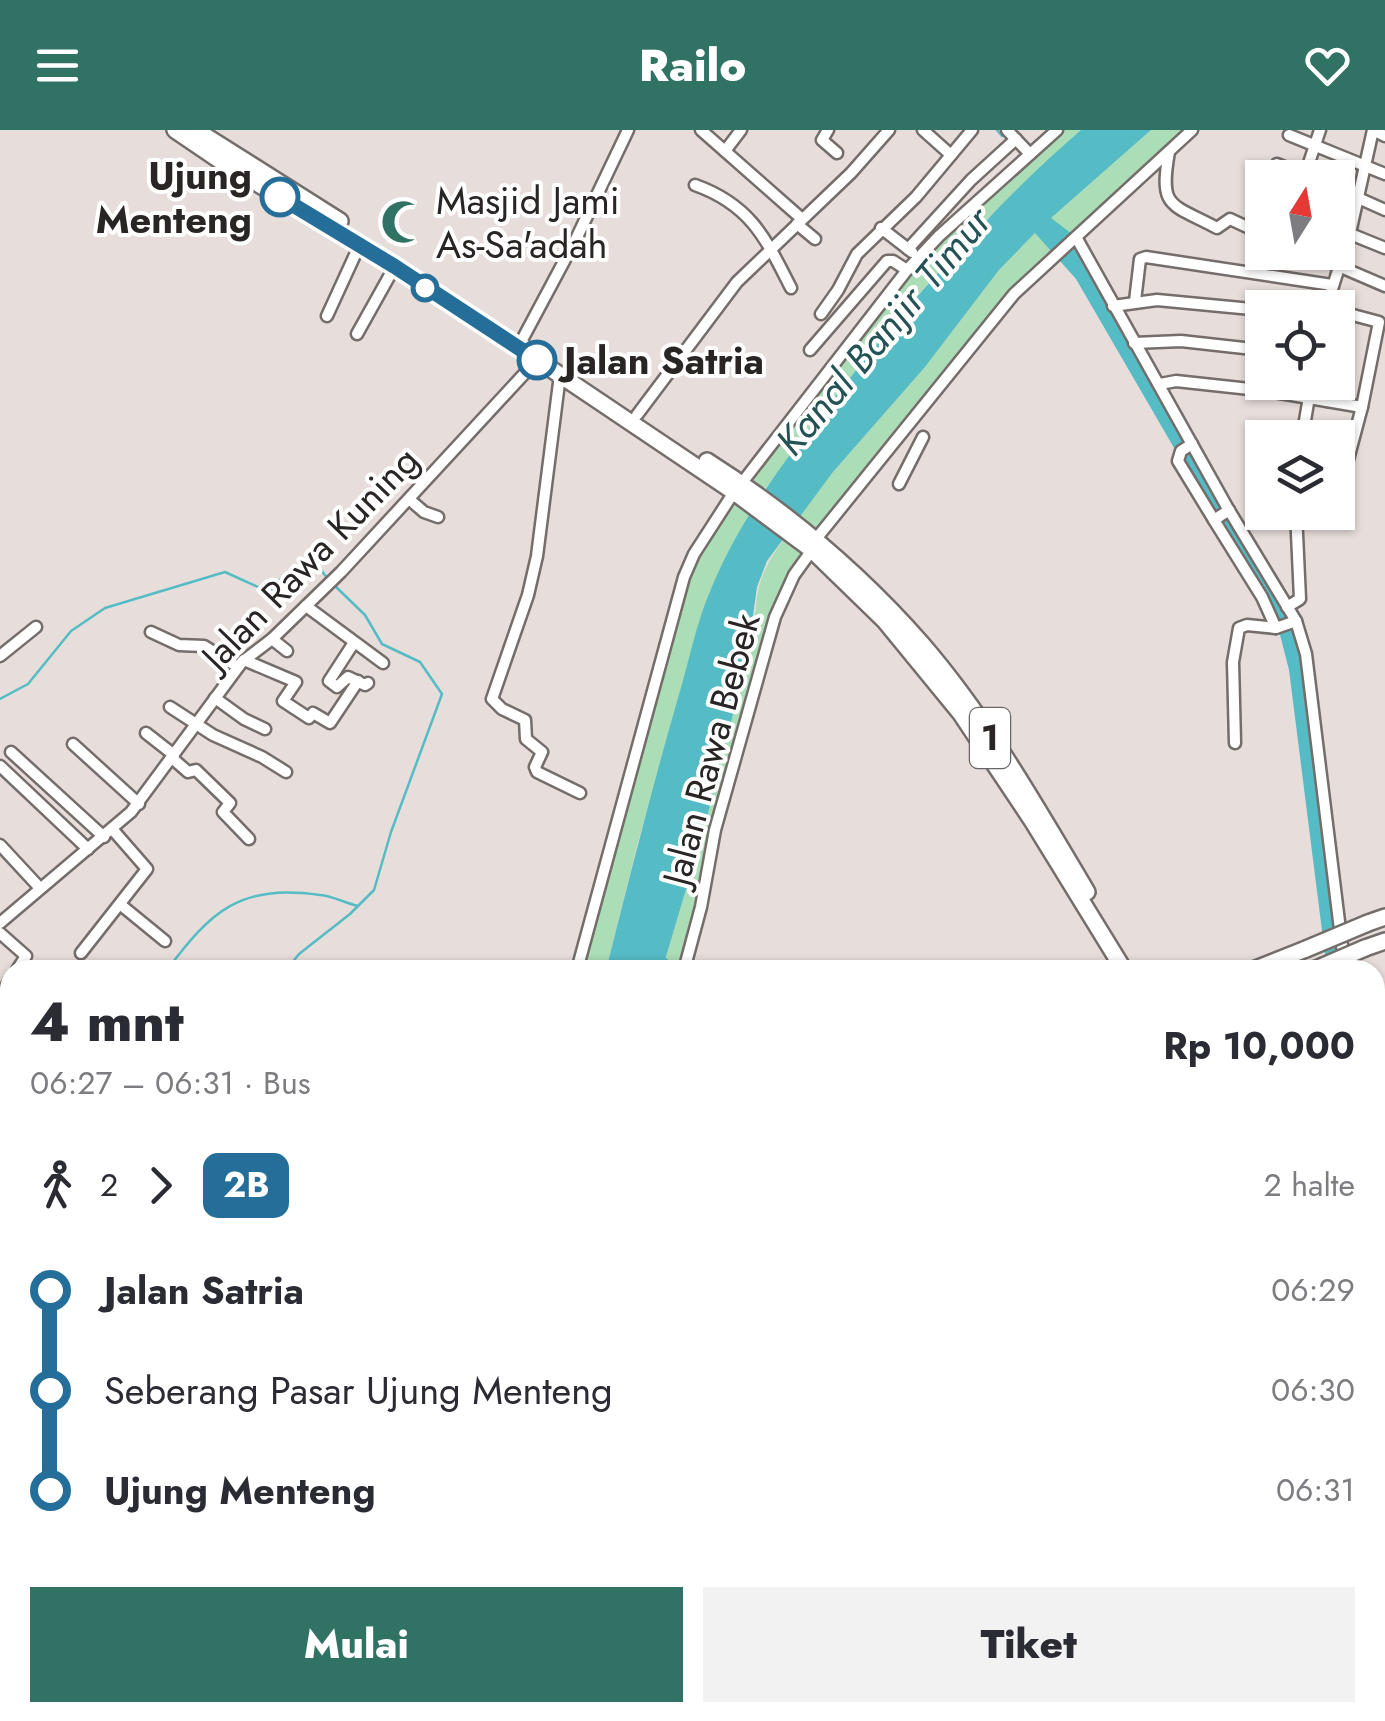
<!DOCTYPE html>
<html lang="id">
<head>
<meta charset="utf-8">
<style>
  :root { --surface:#fff; --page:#f2f2f3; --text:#2b2b33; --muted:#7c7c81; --accent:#307364 }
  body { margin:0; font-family:Jost,sans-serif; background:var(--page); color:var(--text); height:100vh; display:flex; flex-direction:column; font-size:38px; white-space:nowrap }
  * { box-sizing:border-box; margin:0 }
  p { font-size:32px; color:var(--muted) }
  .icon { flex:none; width:55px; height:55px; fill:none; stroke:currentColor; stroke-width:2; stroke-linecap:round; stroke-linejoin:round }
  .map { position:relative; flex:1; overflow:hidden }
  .side { position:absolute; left:0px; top:830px; width:1385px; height:762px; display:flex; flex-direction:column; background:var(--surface); border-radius:30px 30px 0 0; box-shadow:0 2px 8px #0004 }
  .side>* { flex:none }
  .badge { padding:0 20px; border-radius:15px; font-size:35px; line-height:65px }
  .needle { width:65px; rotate:11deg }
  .controls { position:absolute; left:1245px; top:30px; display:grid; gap:20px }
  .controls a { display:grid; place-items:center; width:110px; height:110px; border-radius:0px; background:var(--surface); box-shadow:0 2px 8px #0004; font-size:50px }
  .map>.badge { position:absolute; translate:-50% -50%; box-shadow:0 0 0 5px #fff }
  .legs { display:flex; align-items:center; gap:15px; height:110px; padding:0 30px; font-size:32px }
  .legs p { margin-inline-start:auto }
  .summary { display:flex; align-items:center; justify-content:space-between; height:170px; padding:0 30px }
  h1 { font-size:55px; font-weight:800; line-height:75px }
  .action { display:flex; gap:20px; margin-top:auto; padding:20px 30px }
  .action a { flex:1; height:115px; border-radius:0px; background:var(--accent); color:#fff; font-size:40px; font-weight:800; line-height:115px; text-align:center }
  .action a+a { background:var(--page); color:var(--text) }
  ul { padding:0 30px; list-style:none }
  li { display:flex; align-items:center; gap:35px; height:100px; font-size:38px }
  li i { display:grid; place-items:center; width:15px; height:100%; margin:0 12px; background:currentColor }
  li i::after { content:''; width:25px; height:25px; margin:-12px; border:8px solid; border-radius:50%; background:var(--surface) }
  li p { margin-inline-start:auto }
  li:first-child i { background:linear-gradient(#0000 50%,currentColor 0) }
  li:last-child i { background:linear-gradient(currentColor 50%,#0000 0) }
  header { display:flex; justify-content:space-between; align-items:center; height:130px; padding:0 30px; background:var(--accent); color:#fff; font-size:45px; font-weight:800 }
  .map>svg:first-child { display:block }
  .green { fill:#abddb6 }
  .water { fill:#55bcc5 }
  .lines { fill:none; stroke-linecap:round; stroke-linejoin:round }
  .stream { stroke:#55bcc5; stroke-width:2.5 }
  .canal { stroke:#55bcc5; stroke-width:9 }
  .minor-casing { stroke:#746d6a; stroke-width:15 }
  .major-casing { stroke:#746d6a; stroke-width:18 }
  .highway-casing { stroke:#746d6a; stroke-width:20 }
  .minor { stroke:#fff; stroke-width:10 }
  .major { stroke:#fff; stroke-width:12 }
  .highway { stroke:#fff; stroke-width:15 }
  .highway-bridge-casing { stroke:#746d6a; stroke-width:20; stroke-linecap:butt }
  .highway-bridge { stroke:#fff; stroke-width:15 }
  .line-1-casing { stroke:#fff; stroke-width:22 }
  .line-1 { stroke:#256e99; stroke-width:15 }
  .stop-1-dot { fill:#fff; stroke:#256e99; stroke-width:5 }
  .labels { text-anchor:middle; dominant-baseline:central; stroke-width:8; stroke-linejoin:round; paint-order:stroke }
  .shield { fill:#fff; stroke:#686666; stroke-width:2.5 }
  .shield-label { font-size:35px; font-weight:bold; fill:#282524 }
  .stop-label { font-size:38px; font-weight:bold; fill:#282524; stroke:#fff; text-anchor:end }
  .poi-label { font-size:38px; fill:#282524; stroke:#fff; text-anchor:start }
  .street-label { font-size:38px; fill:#282524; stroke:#fff }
  .water-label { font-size:40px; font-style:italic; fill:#245255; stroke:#fff }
</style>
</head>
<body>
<header><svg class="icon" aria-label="menu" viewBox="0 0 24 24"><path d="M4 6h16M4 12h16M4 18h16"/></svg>Railo<svg class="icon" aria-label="heart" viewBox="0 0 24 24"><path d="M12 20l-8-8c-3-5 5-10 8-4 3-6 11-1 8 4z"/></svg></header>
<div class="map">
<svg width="1385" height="1591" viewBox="0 0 1385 1591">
  <rect width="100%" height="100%" fill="#e7dedb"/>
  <!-- green -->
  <g class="green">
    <polygon points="1057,0 1081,0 974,101 910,174 766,358 748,354 755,337 918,127"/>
    <polygon points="1151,0 1192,0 1013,164 816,409 794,394 833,342 925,237 999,140 1043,95"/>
    <polygon points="734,362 754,377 710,461 638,712 606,840 577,840 684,447"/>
    <path d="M789 402 812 420 782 466 715 700 684 840H662L704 699 756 479C757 447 770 428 789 402Z"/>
  </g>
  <!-- water -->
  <g class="water">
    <path d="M1081 0H1151L1051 88 1076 107 1296 491 1306 524 1345 840H1327L1289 540 1278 497 1076 149 1035 103 999 140 925 237 833 342 767 431 757 457 747 529 704 699 662 840H606C629 749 652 658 678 568 689 532 696 493 711 459 741 386 790 323 839 262 913 168 991 78 1081 0Z"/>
    <polygon points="1375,1108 1385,1195 1385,1364 1375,1298"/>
  </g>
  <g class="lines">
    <!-- stream -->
    <g class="stream">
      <polyline points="997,0 1002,6"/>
      <polyline points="0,569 28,554 71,501 105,478 225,442 269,462 284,445 311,426 327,448"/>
      <path d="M167 840C212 780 240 754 320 765 333 766 345 773 358 776"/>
      <polyline points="286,840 299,824 350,784 374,760 391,702 442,564 420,532 382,514 365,485 333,454"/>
      <polyline points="0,1062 10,1056"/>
    </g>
    <!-- canal -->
    <g class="canal">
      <polyline points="664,832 670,840"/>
      <polyline points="682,1591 684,1582"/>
    </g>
    <!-- minor casing -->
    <g class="minor-casing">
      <g id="minor">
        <polyline points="701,0 802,89"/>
        <polyline points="828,0 822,10 837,23"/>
        <polyline points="923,0 951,25"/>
        <polyline points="1007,0 1030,24"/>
        <polyline points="1289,5 1385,44"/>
        <polyline points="725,21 741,0"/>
        <path d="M1169 22C1159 79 1170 73 1217 98L1230 89 1262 104"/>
        <polyline points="1277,34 1308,47"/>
        <polyline points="1304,48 1320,0"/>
        <path d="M695 55C751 75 766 109 791 158"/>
        <polyline points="1338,59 1385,80"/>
        <polyline points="1257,64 1262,66"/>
        <polyline points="797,94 815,109"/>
        <polyline points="881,98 912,122"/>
        <polyline points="1338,99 1385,118"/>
        <polyline points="1076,107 1227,377 1296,491 1306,524 1345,840"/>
        <polyline points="908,119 971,50 1016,9"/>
        <polyline points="1306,122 1385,156"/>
        <polyline points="1135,171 1140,129 1146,127 1332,155"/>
        <polyline points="1113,176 1157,170 1262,180"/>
        <polyline points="1326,178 1350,103 1373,0 1385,6"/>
        <polyline points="1338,181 1379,192 1362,277 1338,367"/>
        <polyline points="821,184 838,160 857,124 916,67 972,0"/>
        <polyline points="327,186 360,114"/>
        <polyline points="357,204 395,136"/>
        <polyline points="522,210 577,107 628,0"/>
        <polyline points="1134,213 1181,211 1262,220"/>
        <polyline points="810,220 887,131 893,131 907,140"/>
        <polyline points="1338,222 1346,182"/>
        <polyline points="560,245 537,426 528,465 492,569 502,579 525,590 526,609 542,622 535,637 537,642 580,663"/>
        <polyline points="1160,254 1176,251 1268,261 1362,277"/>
        <polyline points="1327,271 1331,252"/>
        <polyline points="637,285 737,152 851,43 889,0"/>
        <polyline points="1302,308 1309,267"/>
        <polyline points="1192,314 1181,321 1178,331 1214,390"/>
        <polyline points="741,354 907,140 939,106 1057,0"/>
        <polyline points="899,354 923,307"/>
        <polyline points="410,370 424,382 438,387"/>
        <polyline points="1229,380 1214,390 1262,467 1276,498"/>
        <polyline points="1334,384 1334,382"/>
        <polyline points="816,409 1014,164 1192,0"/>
        <polyline points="306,476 383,533"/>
        <polyline points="1287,477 1300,469 1296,382"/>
        <polyline points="151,502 179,515 204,516 238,537"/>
        <polyline points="272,509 287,521"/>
        <polyline points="353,514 329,551 337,557 348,547 365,555 368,553"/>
        <polyline points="0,526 36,497"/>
        <polyline points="244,530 296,552 283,571 309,588 313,583 330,593 358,551"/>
        <polyline points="215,568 244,589 265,599"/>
        <polyline points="170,577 213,605 262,627 286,642"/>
        <polyline points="146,603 174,625"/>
        <polyline points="1235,613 1233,532 1239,498 1247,495 1276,498 1296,491"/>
        <polyline points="73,614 139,674"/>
        <polyline points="11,622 104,707"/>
        <polyline points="172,628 188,642 196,640 230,673 223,682 249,709"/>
        <polyline points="0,636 88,719"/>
        <polyline points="0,715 39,757"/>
        <polyline points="121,775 165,811"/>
        <polyline points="0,793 131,682 242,532 272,509 341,442 537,230"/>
        <polyline points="0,803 26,826 17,840"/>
        <polyline points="81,823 147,739 113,700"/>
        <polyline points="577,840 684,447 694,424 734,362"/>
        <polyline points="684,840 701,777 715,700 775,487 794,445 812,420"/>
        <polyline points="3,862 10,850"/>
        <polyline points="0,886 10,892"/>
        <polyline points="1375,1108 1385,1195"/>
        <polyline points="0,1512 10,1503"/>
        <polyline points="0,1540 10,1529"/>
        <polyline points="0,1564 10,1553"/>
        <polyline points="719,1582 741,1591"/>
        <polyline points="114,1591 124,1582"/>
        <polyline points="1100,1591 1102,1582"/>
        <polyline points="1191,1591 1193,1582"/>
      </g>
    </g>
    <!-- major casing -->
    <g class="major-casing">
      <polyline id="major" points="1375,1165 1385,1169"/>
    </g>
    <!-- highway casing -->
    <g class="highway-casing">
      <g id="highway">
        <polyline points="175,0 225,34 395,136 560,245 734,362 812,420 884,490 961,584 1033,692 1124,840"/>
        <polyline points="196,0 340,91"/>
        <path d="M707 331C787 382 859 442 922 514 986 588 1037 678 1087 762"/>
        <polyline points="1368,793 1385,787"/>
        <polyline points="1365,818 1385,811"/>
        <polyline points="1253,840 1306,819"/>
        <polyline points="1338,1582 1340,1591"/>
      </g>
    </g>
    <!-- minor -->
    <use href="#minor" class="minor"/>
    <!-- major -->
    <use href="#major" class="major"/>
    <!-- highway -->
    <use href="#highway" class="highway"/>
    <!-- highway-bridge casing -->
    <g class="highway-bridge-casing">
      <g id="highway-bridge">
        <polyline points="1306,819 1368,793"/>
        <polyline points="1314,840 1365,818"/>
      </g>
    </g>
    <!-- highway-bridge -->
    <use href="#highway-bridge" class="highway-bridge"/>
  </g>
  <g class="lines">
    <!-- line-1 casing -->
    <g class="line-1-casing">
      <polyline id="line-1" points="280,67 394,136 537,230"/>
    </g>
    <!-- line-1 -->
    <use href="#line-1" class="line-1"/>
  </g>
  <!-- icons -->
  <defs>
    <g id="mosque-bare" transform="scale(3.45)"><path d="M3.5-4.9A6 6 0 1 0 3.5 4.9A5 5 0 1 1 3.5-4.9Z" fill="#307364" stroke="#fff" stroke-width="2.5" paint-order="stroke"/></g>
  </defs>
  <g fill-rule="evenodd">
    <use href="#mosque-bare" x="403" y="92"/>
  </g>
  <!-- markers -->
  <g class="stop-1-dot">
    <circle cx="280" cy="67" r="18"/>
    <circle cx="425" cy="158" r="12"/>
    <circle cx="537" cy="230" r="18"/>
  </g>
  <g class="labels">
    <!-- shield labels -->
    <rect class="shield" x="970" y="578" width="40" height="60" rx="8"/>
    <g class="shield-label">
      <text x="990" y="608">1</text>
    </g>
    <!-- stop labels -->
    <g class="stop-label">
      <text x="252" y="45">Ujung<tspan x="252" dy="44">Menteng</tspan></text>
      <text x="564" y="230" text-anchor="start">Jalan Satria</text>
    </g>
    <!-- poi labels -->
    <g class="poi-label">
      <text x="436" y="70">Masjid Jami<tspan x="436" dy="44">As-Sa'adah</tspan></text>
    </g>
    <!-- street labels -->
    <g class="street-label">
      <text transform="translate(310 428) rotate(-46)">Jalan Rawa Kuning</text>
      <text transform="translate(711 619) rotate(-75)">Jalan Rawa Bebek</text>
    </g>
    <!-- water labels -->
    <g class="water-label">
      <text transform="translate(883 201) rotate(-50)">Kanal Banjir Timur</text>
    </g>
  </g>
</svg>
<div class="controls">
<a><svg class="needle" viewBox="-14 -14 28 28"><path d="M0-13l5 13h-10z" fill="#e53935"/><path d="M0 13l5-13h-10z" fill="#7c7c81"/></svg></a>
<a><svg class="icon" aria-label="locate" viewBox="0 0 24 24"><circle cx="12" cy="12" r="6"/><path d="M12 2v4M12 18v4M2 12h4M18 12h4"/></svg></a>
<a><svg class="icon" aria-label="layers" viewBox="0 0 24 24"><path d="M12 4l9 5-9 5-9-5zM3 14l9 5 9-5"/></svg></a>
</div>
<section class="side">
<div class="summary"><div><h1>4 mnt</h1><p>06:27 – 06:31 · Bus</p></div><b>Rp 10,000</b></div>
<div class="legs"><svg class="icon" aria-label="walk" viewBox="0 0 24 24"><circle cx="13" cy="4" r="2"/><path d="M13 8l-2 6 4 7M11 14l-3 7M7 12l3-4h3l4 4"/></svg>2<svg class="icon" aria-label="forward" viewBox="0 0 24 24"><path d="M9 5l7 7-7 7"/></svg><b class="badge" style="background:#256e99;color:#fff">2B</b><p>2 halte</p></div>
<ul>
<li><i style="color:#256e99"></i><b>Jalan Satria</b><p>06:29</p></li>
<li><i style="color:#256e99"></i><span>Seberang Pasar Ujung Menteng</span><p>06:30</p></li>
<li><i style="color:#256e99"></i><b>Ujung Menteng</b><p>06:31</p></li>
</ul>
<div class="action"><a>Mulai</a><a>Tiket</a></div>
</section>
</div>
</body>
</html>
